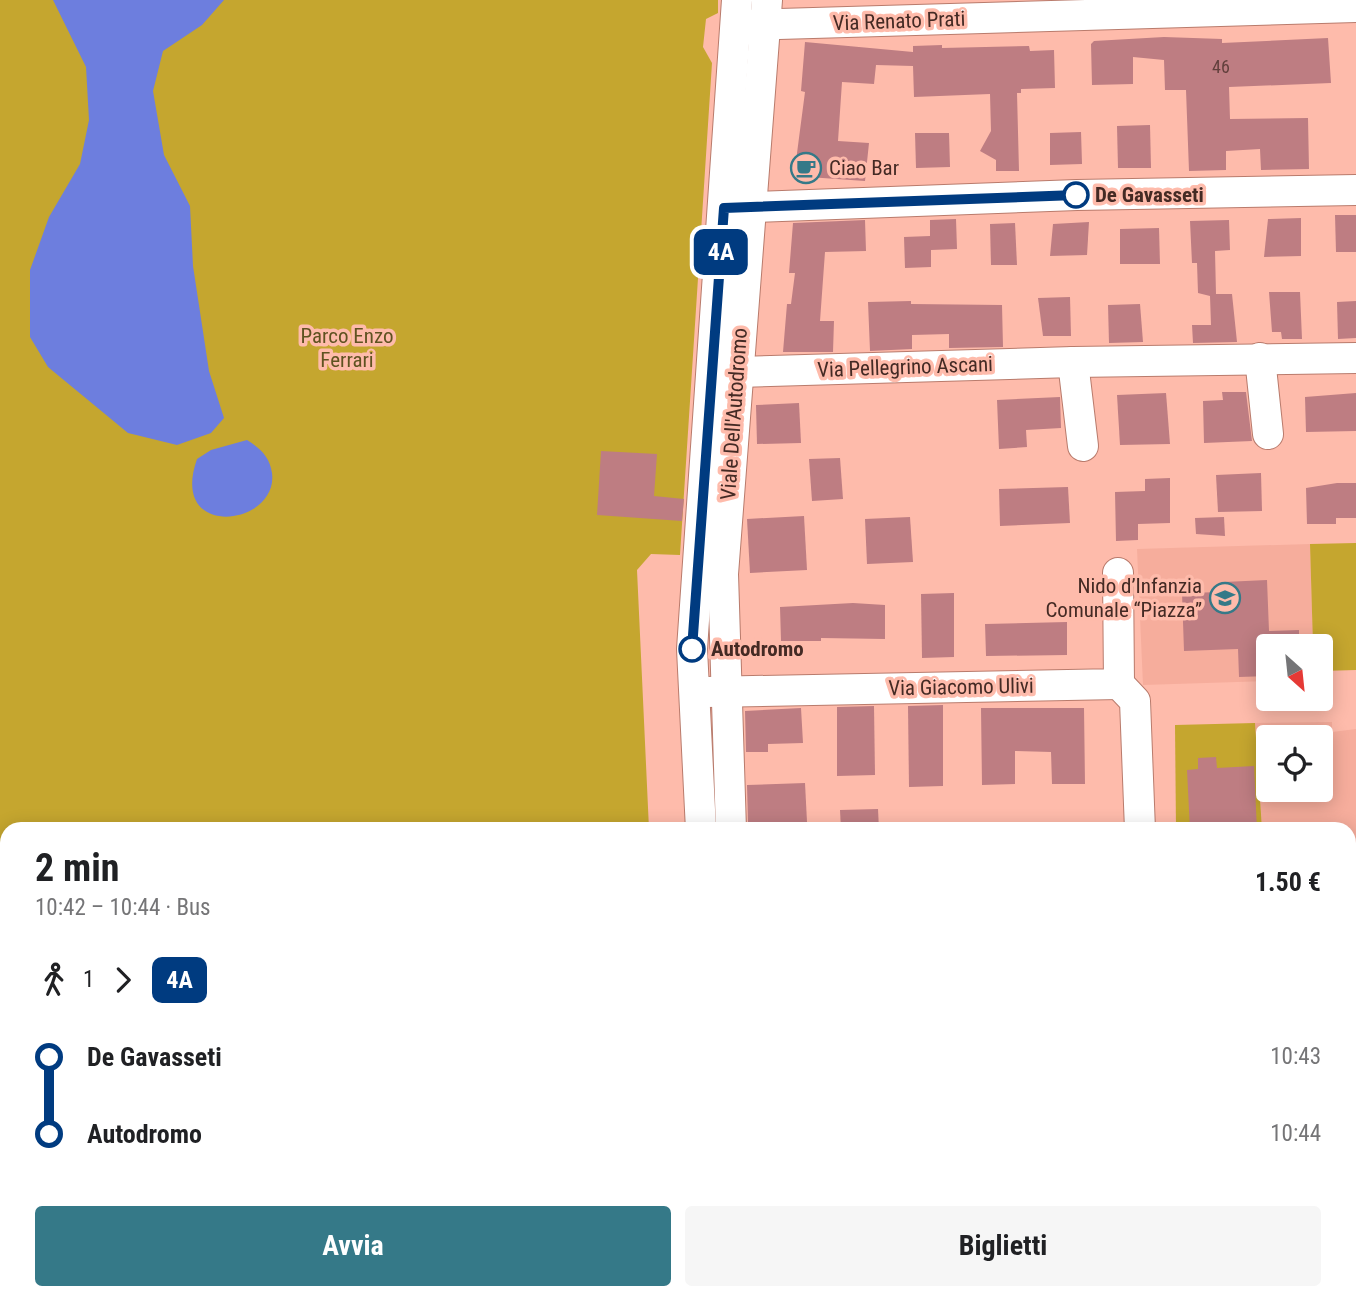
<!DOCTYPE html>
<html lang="it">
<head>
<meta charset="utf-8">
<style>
  :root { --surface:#fff; --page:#f6f6f6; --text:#202124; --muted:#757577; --accent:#357988 }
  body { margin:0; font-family:"Roboto Condensed",sans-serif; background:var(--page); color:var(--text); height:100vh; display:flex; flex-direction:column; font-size:26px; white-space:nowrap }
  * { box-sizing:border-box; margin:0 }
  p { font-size:23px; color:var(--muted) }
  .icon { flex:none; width:38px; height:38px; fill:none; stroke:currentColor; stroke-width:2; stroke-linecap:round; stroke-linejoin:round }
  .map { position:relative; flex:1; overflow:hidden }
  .panel { position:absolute; left:0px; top:822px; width:1356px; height:478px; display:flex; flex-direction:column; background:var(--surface); border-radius:21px 21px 0 0; box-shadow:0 4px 18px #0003 }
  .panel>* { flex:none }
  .badge { padding:0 14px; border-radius:10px; font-size:24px; line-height:46px }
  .needle { width:46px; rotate:153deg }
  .tools { position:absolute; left:1256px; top:634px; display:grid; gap:14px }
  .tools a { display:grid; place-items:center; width:77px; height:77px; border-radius:7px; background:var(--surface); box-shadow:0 4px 18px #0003; font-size:35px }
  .map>.badge { position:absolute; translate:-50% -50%; box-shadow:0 0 0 4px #fff }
  .legs { display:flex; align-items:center; gap:10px; height:77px; padding:0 35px; font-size:23px }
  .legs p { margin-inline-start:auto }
  .overview { display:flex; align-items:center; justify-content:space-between; height:119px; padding:0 35px }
  h1 { font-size:38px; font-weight:700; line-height:52px }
  .action { display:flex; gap:14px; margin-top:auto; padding:14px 35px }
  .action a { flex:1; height:80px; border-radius:7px; background:var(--accent); color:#fff; font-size:28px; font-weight:700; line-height:80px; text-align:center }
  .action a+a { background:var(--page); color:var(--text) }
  ul { padding:0 35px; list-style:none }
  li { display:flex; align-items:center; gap:24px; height:77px; font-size:26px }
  li i { display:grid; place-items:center; width:10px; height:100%; margin:0 9px; background:currentColor }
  li i::after { content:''; width:18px; height:18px; margin:-9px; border:5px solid; border-radius:50%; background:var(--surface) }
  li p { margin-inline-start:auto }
  li:first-child i { background:linear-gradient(#0000 50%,currentColor 0) }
  li:last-child i { background:linear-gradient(currentColor 50%,#0000 0) }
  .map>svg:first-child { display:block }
  .built { fill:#f6ad9c; fill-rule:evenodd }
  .green { fill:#c5a62f }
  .water { fill:#6d7ede }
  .building { fill:#be7d82 }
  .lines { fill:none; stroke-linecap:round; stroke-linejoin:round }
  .minor-casing { stroke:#b97b6c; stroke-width:32 }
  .minor { stroke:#fff; stroke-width:30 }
  .line-1-casing { stroke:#fff; stroke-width:16 }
  .line-1 { stroke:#003b80; stroke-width:10 }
  .stop-1-dot { fill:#fff; stroke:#003b80; stroke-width:3.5 }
  .labels { text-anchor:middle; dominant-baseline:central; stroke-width:7; stroke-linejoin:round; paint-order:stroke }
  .number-label { font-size:18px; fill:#623f3c }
  .street-label { font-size:21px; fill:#442a24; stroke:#febbab }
  .poi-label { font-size:21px; fill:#442a24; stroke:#febbab; text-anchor:start }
  .stop-label { font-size:21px; font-weight:bold; fill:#442a24; stroke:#febbab; text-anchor:start }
  .park-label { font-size:21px; fill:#5f5220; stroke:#febbab }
</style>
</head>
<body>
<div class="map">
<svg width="1356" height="1300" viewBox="0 0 1356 1300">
  <rect width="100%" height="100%" fill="#febbab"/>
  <!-- built -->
  <g class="built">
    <polygon points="1310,544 1313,646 1269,646 1269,681 1143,685 1137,549"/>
    <path d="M1332 722V732L1356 729V911H1349V830L1262 829 1255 723ZM1269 737H1321V789H1269Z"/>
  </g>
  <!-- green -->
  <g class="green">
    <polygon points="0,0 718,0 718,13 706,19 703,47 712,63 680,555 651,554 637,570 649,829 7,830 7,1293 705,1293 706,1300 0,1300"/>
    <polygon points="1356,543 1356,670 1321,671 1321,646 1313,646 1310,544"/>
    <polygon points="1255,723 1262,829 1176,829 1175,725"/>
    <polygon points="1349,928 1356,928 1356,1300 777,1300 777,1293 1349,1293"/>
  </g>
  <!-- water -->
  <g class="water">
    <polygon points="53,0 224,0 202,25 163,51 153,91 164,155 190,206 193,266 209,371 224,418 211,433 177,445 128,433 48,367 30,337 30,270 49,217 80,164 89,120 86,67"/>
    <path d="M247 440C260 448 270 457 272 473 279 526 168 541 197 459L211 450Z"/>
  </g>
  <!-- building -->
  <g class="building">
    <polygon points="1164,37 1222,39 1222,43 1328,38 1331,83 1229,87 1230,119 1308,118 1309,169 1261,170 1260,149 1226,151 1226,170 1189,171 1186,90 1165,90 1164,60 1133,57 1133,84 1092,85 1091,44 1094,41"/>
    <polygon points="805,42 913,52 913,46 942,45 942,48 1029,46 1030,51 1054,50 1055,88 1021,89 1021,93 1017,93 1019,171 996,171 996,160 980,151 991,131 990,94 914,97 913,66 876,65 874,84 842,82 838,141 869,143 865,181 794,176 805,92 801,91"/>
    <polygon points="1150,125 1151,168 1118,168 1117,126"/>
    <polygon points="1081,132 1082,164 1050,165 1050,133"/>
    <polygon points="915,133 949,133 950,167 916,168"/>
    <polygon points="1335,215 1356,215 1356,252 1336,252"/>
    <polygon points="1301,218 1301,256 1264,257 1268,219"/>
    <polygon points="956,219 957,249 931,250 931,267 905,268 904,237 930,236 930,220"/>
    <polygon points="865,220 866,251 825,252 820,321 834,321 833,352 783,352 787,304 791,304 795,273 789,273 793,223"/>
    <polygon points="1229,220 1230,250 1215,251 1216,294 1232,294 1237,342 1193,343 1192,325 1211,325 1210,296 1198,293 1197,263 1192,263 1190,221"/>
    <polygon points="1089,222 1087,255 1050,256 1053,224"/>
    <polygon points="1015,223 1017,265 991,265 990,224"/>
    <polygon points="1159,228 1160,264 1120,264 1120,229"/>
    <polygon points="1269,292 1300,292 1302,339 1282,339 1281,332 1272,332"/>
    <polygon points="1070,297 1071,336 1043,336 1038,298"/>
    <polygon points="911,301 911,304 1002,305 1003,347 949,348 949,334 912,335 912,349 870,351 868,302"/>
    <polygon points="1356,301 1356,338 1338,339 1337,302"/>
    <polygon points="1140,304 1143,342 1109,343 1108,305"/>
    <polygon points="1222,392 1246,392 1252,441 1204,443 1203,401 1223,400"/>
    <polygon points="1166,393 1170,444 1120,445 1117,395"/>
    <polygon points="1356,393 1356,431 1306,432 1305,397"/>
    <polygon points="1060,397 1061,428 1026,430 1027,447 999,449 997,400"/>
    <polygon points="799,403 801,443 757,444 756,405"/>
    <polygon points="601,451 657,454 654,496 684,499 682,521 597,515"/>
    <polygon points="840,458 843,499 812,501 809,459"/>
    <polygon points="1261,473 1262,511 1218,512 1216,475"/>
    <polygon points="1170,478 1170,523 1138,524 1138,540 1116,541 1115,492 1145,491 1145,479"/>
    <polygon points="1337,483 1356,483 1356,518 1336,518 1336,524 1307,524 1306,488"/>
    <polygon points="1068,487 1070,523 1000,526 999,489"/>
    <polygon points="804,516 807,570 750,573 747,519"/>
    <polygon points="910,517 913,562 867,564 865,519"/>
    <polygon points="1224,517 1225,536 1196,534 1195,518"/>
    <polygon points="1267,580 1269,631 1299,630 1299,646 1269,646 1269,676 1239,677 1238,649 1184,651 1182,593 1225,592 1224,582"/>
    <polygon points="954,593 954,657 922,658 921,594"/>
    <polygon points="853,603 885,605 885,639 821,638 821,641 781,641 780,607"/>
    <polygon points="1067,622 1067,655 986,656 985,624"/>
    <polygon points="943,705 943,786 909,787 908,706"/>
    <polygon points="874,706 875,775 837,776 837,707"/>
    <polygon points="801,708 803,743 768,744 768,752 746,752 745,711"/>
    <polygon points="981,708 1084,708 1085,784 1052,784 1051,752 1015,751 1015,784 982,785"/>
    <polygon points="1216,757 1217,768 1254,766 1257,830 1190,830 1187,770 1198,769 1198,758"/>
    <polygon points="805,783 807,822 748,822 747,785"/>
    <polygon points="878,809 879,830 841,830 840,810"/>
  </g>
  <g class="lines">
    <!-- minor casing -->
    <g class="minor-casing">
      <g id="minor">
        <polyline points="748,25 1356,7"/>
        <polyline points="731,208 1077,195 1356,190"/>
        <polyline points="1260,358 1268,434"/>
        <polyline points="1073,362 1083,446"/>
        <polyline points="738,372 1073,362 1356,358"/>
        <polyline points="1119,684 1135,701 1140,830"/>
        <polyline points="706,692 1119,684 1118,573"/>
        <polyline points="701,830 692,649 737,0"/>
        <polyline points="731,830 723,574 767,0"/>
        <polyline points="731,1293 732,1300"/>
        <polyline points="756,1293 756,1300"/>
      </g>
    </g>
    <!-- minor -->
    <use href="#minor" class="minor"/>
  </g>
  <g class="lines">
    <!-- line-1 casing -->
    <g class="line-1-casing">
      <polyline id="line-1" points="692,649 724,208 1076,195"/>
    </g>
    <!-- line-1 -->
    <use href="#line-1" class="line-1"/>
  </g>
  <!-- icons -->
  <defs>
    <g id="cafe-ring" transform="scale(1.575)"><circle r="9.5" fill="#febbab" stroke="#357988" stroke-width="1.5"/><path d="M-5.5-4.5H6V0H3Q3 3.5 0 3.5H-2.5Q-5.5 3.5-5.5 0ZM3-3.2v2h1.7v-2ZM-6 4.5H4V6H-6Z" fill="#357988"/></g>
    <g id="school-ring" transform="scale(1.575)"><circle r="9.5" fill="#febbab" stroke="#357988" stroke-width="1.5"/><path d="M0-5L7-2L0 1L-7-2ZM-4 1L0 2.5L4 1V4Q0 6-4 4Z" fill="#357988"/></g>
  </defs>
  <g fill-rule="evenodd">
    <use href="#cafe-ring" x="806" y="168"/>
    <use href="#school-ring" x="1225" y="598"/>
  </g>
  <!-- markers -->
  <g class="stop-1-dot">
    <circle cx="1076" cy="195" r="12"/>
    <circle cx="692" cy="649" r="12"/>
  </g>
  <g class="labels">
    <!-- number labels -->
    <g class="number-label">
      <text x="1221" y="66">46</text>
    </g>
    <!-- street labels -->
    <g class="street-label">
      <text transform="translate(899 21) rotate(-2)">Via Renato Prati</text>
      <text transform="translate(905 367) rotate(-2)">Via Pellegrino Ascani</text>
      <text transform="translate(734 414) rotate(-86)">Viale Dell'Autodromo</text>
      <text transform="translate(961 687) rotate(-1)">Via Giacomo Ulivi</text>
    </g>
    <!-- poi labels -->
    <g class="poi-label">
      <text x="829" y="168">Ciao Bar</text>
      <text x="1202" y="586" text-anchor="end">Nido d’Infanzia<tspan x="1202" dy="24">Comunale “Piazza”</tspan></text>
    </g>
    <!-- stop labels -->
    <g class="stop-label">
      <text x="1095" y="195">De Gavasseti</text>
      <text x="711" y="649">Autodromo</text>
    </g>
    <!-- park labels -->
    <g class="park-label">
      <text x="347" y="336">Parco Enzo<tspan x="347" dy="24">Ferrari</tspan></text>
    </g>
  </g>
</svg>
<div class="tools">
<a><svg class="needle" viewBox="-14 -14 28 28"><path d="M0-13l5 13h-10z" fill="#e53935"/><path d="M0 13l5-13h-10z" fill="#757577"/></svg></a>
<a><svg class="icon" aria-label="locate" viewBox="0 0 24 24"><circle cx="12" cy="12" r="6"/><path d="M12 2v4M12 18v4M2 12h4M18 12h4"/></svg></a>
</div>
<b class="badge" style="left:721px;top:252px;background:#003b80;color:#fff">4A</b>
<section class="panel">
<div class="overview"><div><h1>2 min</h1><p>10:42 – 10:44 · Bus</p></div><b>1.50 €</b></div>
<div class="legs"><svg class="icon" aria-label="walk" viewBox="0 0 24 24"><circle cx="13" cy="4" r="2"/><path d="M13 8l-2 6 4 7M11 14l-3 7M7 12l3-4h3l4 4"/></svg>1<svg class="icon" aria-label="forward" viewBox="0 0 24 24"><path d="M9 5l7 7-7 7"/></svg><b class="badge" style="background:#003b80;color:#fff">4A</b></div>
<ul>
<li><i style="color:#003b80"></i><b>De Gavasseti</b><p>10:43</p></li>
<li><i style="color:#003b80"></i><b>Autodromo</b><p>10:44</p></li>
</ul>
<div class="action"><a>Avvia</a><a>Biglietti</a></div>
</section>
</div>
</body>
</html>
